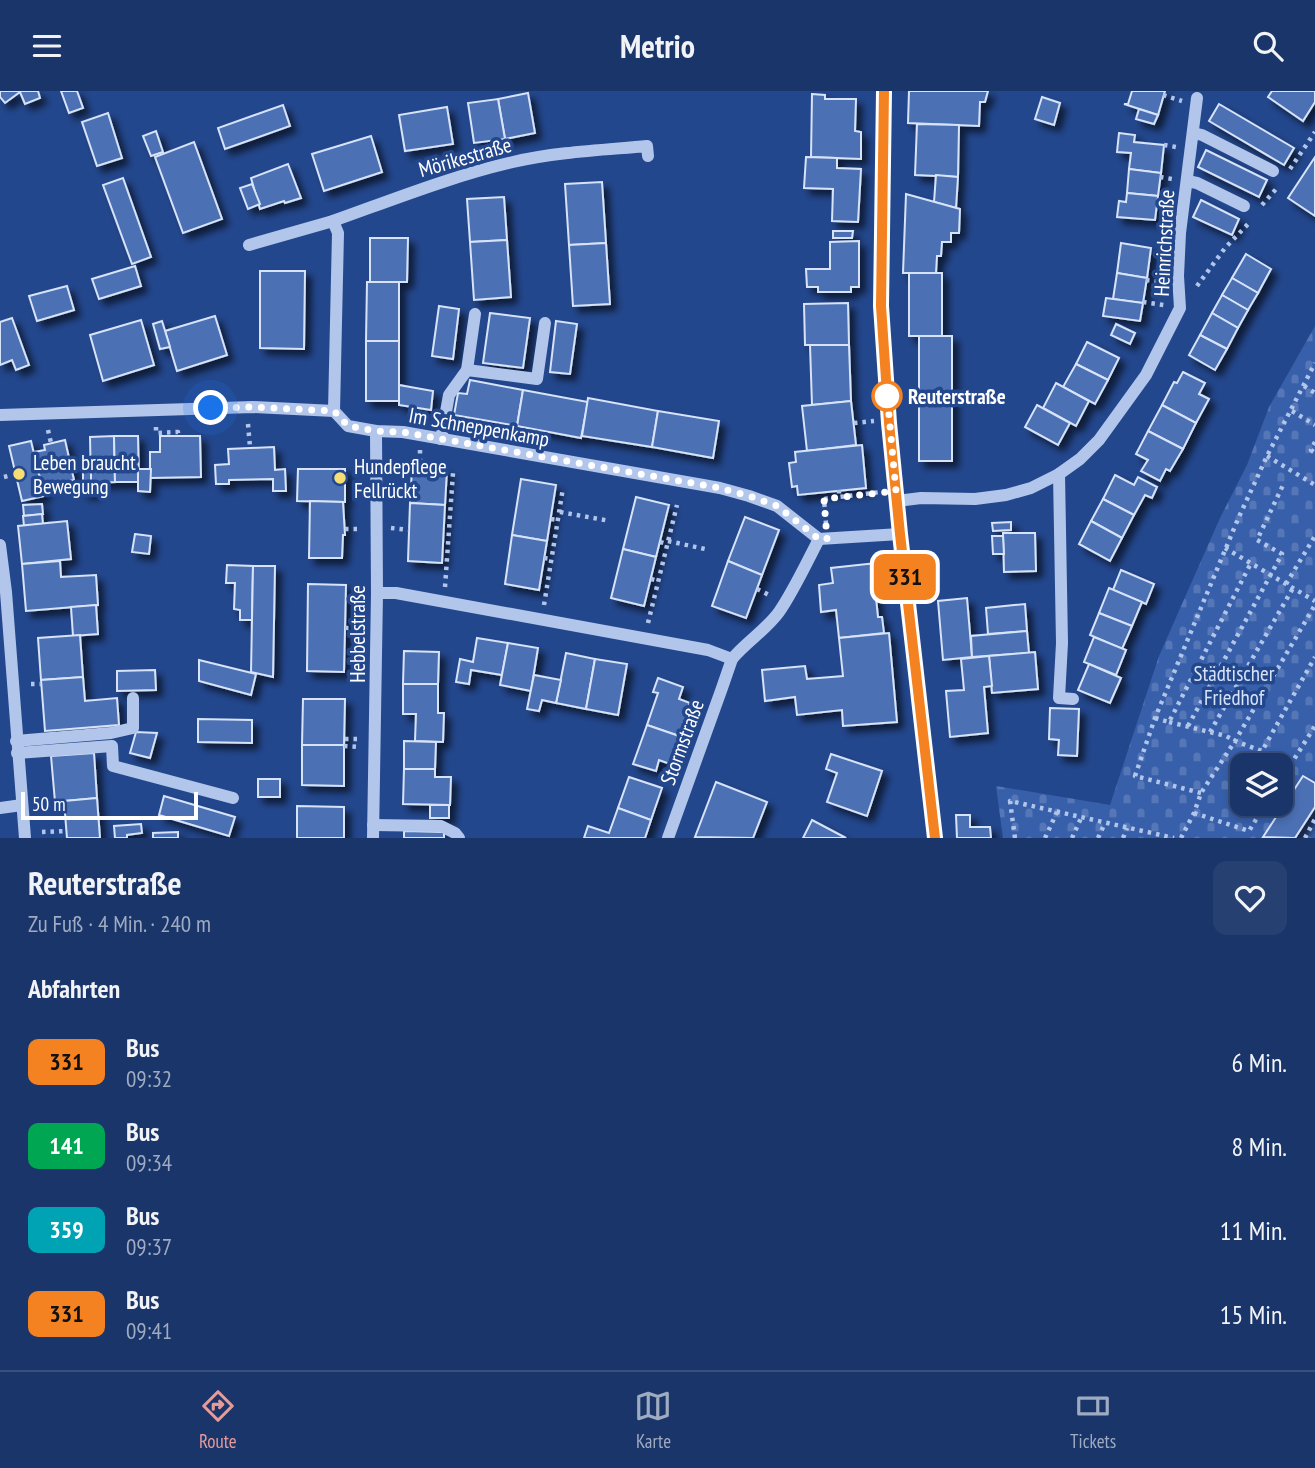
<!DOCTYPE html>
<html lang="de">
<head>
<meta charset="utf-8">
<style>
  :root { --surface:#1a356a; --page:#274072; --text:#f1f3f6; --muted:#9fabc1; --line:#38507e; --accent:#e69b98 }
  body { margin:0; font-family:"PT Sans Narrow",sans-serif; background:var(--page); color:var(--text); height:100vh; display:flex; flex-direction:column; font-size:26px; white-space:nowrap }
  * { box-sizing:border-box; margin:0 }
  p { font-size:23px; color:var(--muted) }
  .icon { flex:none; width:38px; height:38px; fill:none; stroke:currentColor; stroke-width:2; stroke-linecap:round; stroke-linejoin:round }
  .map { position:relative; height:747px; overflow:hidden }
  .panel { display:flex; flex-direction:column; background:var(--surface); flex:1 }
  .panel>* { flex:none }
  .badge { padding:0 14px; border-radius:10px; font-size:24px; line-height:46px }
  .buttons { position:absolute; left:1230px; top:662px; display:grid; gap:14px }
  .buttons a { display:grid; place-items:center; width:63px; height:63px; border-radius:14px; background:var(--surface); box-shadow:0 4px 10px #0003,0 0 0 2px var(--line); font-size:35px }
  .scale { position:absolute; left:21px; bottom:18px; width:177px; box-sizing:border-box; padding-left:7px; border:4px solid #fff; border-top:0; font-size:19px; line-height:24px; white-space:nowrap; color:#fff; -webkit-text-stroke:5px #23478d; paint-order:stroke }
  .you { position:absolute; width:35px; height:35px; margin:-18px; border:5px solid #fff; border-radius:50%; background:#1a73e8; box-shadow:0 0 0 10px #1a73e833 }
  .map>.badge { position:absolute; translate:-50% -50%; box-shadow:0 0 0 4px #fff }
  h2 { padding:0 28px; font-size:26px; line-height:63px }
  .round { display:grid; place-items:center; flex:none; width:74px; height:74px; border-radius:14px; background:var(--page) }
  .headline { display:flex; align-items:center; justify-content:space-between; height:119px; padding:0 28px }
  h1 { font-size:33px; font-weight:600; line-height:52px }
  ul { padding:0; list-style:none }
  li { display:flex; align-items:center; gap:21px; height:84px; padding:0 28px }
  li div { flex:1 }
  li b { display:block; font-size:26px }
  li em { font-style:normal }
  li .badge { min-width:77px; font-weight:700; text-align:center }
  header { display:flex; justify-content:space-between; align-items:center; height:91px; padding:0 28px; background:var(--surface); font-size:32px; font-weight:600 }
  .tab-bar { display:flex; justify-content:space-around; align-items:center; height:98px; border-top:2px solid var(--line); background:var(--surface); font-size:19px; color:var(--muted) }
  .tab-bar a { display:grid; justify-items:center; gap:4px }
  .tab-bar .on { color:var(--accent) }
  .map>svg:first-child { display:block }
  .cemetery { fill:url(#cemetery-stones); fill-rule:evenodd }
  .building { fill:#4b70b4; stroke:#d7e3f8; stroke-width:2; filter:url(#shadow) }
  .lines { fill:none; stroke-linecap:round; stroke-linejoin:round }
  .path { stroke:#b2c6eb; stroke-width:4.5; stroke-dasharray:3.5 5; stroke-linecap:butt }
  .minor { stroke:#b2c6eb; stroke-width:12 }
  .line-casing { stroke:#fff; stroke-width:16 }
  .line { stroke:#f58220; stroke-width:10 }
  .walk { stroke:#fff; stroke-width:7; stroke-dasharray:0 12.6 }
  .stop-dot { fill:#fff; stroke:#f58220; stroke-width:3.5 }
  .poi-dot { fill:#f6de75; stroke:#23478d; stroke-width:2.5 }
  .labels { text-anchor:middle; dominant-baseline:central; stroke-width:7; stroke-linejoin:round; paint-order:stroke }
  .street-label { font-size:21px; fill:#fff; stroke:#23478d }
  .stop-label { font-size:21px; font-weight:bold; fill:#fff; stroke:#23478d; text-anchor:start }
  .poi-label { font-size:21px; fill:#fff; stroke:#23478d; text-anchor:start }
  .park-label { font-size:21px; fill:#d7e3f8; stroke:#23478d }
</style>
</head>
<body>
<header><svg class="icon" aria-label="menu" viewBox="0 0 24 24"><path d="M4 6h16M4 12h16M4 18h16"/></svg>Metrio<svg class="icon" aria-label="search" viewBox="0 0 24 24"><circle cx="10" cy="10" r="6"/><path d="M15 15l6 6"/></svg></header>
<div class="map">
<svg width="1315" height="747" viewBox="0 0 1315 747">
  <defs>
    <pattern id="cemetery-stones" width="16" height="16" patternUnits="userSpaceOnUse" patternTransform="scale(1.75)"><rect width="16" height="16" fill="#375faa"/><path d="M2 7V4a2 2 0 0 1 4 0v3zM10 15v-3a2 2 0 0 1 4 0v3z" fill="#5577b7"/></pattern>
    <filter id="shadow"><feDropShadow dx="6" dy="6" stdDeviation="3.5" flood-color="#0009"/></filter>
  </defs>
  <rect width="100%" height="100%" fill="#23478d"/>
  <!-- cemetery -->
  <path class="cemetery" d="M1315 235V747H1003L996 695 1110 714 1159 565 1220 427 1247 374 1269 316ZM1242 674H1281V712H1242Z"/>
  <!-- building -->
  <g class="building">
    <polygon points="0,0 38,0 40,7 25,13 20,1 5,12 0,6"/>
    <polygon points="61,0 77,0 83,17 69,22"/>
    <polygon points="909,0 988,0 985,11 980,11 979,35 908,32"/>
    <polygon points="1132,0 1165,0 1158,24 1124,13 1128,13"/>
    <polygon points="1272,0 1315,0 1315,11 1303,30 1268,6"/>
    <polygon points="528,2 535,42 505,48 498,8"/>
    <polygon points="812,3 825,4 825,8 856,8 855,40 861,41 861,68 811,66"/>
    <polygon points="1042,6 1060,12 1054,34 1035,28"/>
    <polygon points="498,8 505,48 474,52 468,12"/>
    <polygon points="1219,13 1294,57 1284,74 1209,30"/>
    <polygon points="283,14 290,35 225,58 218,37"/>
    <polygon points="447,16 453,53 405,60 399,24"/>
    <polygon points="1139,18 1158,24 1154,33 1136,28"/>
    <polygon points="108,22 122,67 97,75 82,31"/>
    <polygon points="917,33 959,34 958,86 915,84"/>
    <polygon points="156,40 163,61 151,65 143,45"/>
    <polygon points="1119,42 1135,44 1134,51 1164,54 1161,82 1129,78 1131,62 1117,61"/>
    <polygon points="371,45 382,81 324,100 312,63"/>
    <polygon points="194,51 222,128 183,142 155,66"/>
    <polygon points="1206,59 1267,89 1259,106 1198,76"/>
    <polygon points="806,66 837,67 837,77 861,78 858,131 832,130 833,98 804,97"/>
    <polygon points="1315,66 1315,125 1288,107"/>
    <polygon points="288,73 301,107 285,112 284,110 260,118 251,87"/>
    <polygon points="1129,78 1161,82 1158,105 1127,102"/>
    <polygon points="936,84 958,86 956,117 934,111"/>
    <polygon points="123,87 151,166 132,173 103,94"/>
    <polygon points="602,91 606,152 569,154 565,93"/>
    <polygon points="252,93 260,113 248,118 240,97"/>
    <polygon points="1127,102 1158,105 1155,129 1117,126 1119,110 1126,111"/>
    <polygon points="906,103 960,118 959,142 951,142 951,151 942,151 941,165 937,165 936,182 903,182"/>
    <polygon points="504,106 507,149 470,151 467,108"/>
    <polygon points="1201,109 1239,128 1232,144 1193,126"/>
    <polygon points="833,140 853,140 852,147 833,147"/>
    <polygon points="370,147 408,147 407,191 370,191"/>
    <polygon points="507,149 511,206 474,209 470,151"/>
    <polygon points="859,150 859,196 851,196 851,201 818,201 818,196 807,196 806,178 830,178 830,151"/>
    <polygon points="606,152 610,213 573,215 569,154"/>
    <polygon points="1121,152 1151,157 1147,187 1117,182"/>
    <polygon points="1246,163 1271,178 1258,202 1232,187"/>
    <polygon points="135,175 141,195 99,208 92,188"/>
    <polygon points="260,180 305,180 304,258 260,257"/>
    <rect x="909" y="182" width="33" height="63"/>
    <polygon points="1117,182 1147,187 1143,212 1113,208"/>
    <polygon points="1232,187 1258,202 1248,219 1222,204"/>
    <polygon points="367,191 399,191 399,250 366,250"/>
    <polygon points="67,195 74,219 37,230 29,205"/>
    <polygon points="1222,204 1248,219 1238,237 1212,222"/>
    <polygon points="1106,207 1143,212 1140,230 1103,225"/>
    <polygon points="848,212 849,254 805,254 804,213"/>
    <polygon points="439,215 459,218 453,268 432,265"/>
    <polygon points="490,222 530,227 523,277 483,272"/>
    <polygon points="1212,222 1238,237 1227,258 1200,244"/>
    <polygon points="215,225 227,264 177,280 165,240"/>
    <polygon points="12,227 29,274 16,279 12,269 0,274 0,231"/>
    <polygon points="141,229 154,274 103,290 90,244"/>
    <polygon points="162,230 170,256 160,258 153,233"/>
    <polygon points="556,230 577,233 570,283 550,281"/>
    <polygon points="1116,233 1135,242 1130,253 1111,244"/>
    <polygon points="1200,244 1227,258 1215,279 1189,264"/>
    <rect x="919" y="245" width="33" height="62"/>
    <rect x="366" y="250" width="33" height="60"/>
    <polygon points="1087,251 1119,267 1108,289 1076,273"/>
    <polygon points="810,254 849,254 851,310 812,314"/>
    <polygon points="1076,273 1108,289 1095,313 1063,296"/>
    <polygon points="1183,281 1205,292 1199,303 1209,308 1196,332 1162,314 1174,291 1177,292"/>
    <polygon points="470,289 523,299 517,335 454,324 458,302 467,303"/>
    <polygon points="1056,292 1089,310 1076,335 1043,317"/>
    <polygon points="399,294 433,300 431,319 399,314"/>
    <polygon points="523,299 588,311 581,347 517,335"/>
    <polygon points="588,307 658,320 652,356 582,345"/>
    <rect x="919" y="307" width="33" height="63"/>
    <polygon points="851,310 856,354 807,360 802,315"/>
    <polygon points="1037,314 1070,332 1058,354 1025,336"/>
    <polygon points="1162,314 1196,332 1183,358 1148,340"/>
    <polygon points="658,320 719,330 713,367 652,356"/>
    <polygon points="1148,340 1183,358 1170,380 1166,378 1160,390 1141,380 1148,369 1136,363"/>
    <polygon points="114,345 115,391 91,392 90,346"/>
    <polygon points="114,345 138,345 139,391 115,391"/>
    <polygon points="160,345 200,345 201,386 150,387 150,361 160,361"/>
    <polygon points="65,349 74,389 42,396 34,361 45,359 44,354"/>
    <polygon points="31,350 44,405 22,410 9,355"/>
    <polygon points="862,354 866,397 798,404 797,395 792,396 789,372 796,371 795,361"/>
    <polygon points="274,356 275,379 285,378 286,400 273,400 273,388 229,389 229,393 216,393 215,374 229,373 228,358"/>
    <polygon points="138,378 151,378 150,401 138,400"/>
    <polygon points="298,378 345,378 345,411 297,410"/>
    <polygon points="412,378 447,379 445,414 410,412"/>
    <polygon points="83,381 91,381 91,392 94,392 94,402 83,402"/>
    <polygon points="1115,384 1134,394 1138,386 1157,396 1152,407 1145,404 1134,424 1103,408"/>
    <polygon points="521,388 556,394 547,450 512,444"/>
    <polygon points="636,406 669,414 656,466 623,458"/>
    <polygon points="1103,408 1134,424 1122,447 1091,430"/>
    <polygon points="310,410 343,411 345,444 343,444 342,467 309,467"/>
    <polygon points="410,412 445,414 442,472 408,470"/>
    <polygon points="42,413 43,423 24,425 23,414"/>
    <polygon points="42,423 43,433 24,435 23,425"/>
    <polygon points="745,426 779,439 762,484 728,470"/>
    <polygon points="67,430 71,468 22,473 18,435"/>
    <polygon points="1091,430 1122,447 1110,470 1079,453"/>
    <polygon points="1011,431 1011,439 993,440 992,432"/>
    <polygon points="1003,442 1035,442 1036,480 1004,481"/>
    <polygon points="135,443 151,445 149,463 132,461"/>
    <polygon points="512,444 547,450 539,499 505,493"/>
    <polygon points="992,445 1003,445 1004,463 993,463"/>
    <polygon points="623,458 656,466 644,515 611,507"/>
    <polygon points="60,470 61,486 96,484 98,514 26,520 22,473"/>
    <polygon points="728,470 762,484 746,527 712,515"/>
    <polygon points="876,472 879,496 875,497 878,526 882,526 884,542 839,547 836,519 821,521 819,494 833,492 831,477"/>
    <polygon points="227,474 253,475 252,529 240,529 240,519 234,518 235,492 226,492"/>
    <polygon points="253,475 275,475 273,586 251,581"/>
    <polygon points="1121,479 1154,493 1146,513 1113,499"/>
    <polygon points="308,493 346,494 344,581 307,580"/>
    <polygon points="1109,497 1142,511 1132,535 1099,522"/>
    <polygon points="967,507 972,566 943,569 938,510"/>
    <polygon points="1025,513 1027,540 988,543 986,517"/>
    <polygon points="96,514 98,543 73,545 71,516"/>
    <polygon points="1099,522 1132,535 1122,558 1090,544"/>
    <polygon points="1027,540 1029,562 972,566 971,545"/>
    <polygon points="889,542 897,631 843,635 842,619 797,624 795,606 765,610 762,579 805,575 807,588 843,585 839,547"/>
    <polygon points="80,544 83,586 41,589 38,547"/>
    <polygon points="1094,546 1126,559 1116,584 1084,571"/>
    <polygon points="477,547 508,552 502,584 471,579 469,593 456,591 460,568 473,571"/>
    <polygon points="508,552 538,557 531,600 500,594"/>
    <polygon points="404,560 439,561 438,593 403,593"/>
    <polygon points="1035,561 1038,598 992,602 989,565"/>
    <polygon points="566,562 595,568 586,618 556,612"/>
    <polygon points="989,565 992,595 984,596 988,642 950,646 946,600 964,599 961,568"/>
    <polygon points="595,568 627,573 618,624 586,618"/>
    <polygon points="199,569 256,583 251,604 199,590"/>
    <polygon points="1089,573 1121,587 1110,612 1078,599"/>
    <polygon points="155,579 156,599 117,600 117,580"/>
    <polygon points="534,584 561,589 556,612 542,609 539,620 527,618"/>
    <polygon points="83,586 85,610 117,607 119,634 45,640 41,589"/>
    <polygon points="658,587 683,596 679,608 690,612 679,645 647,634 658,602 653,601"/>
    <polygon points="403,593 438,593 438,622 444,622 443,651 415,650 416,623 403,623"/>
    <polygon points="303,608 345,608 344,654 302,654"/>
    <polygon points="1050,617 1079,618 1077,665 1058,664 1059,649 1049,648"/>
    <polygon points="198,628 252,629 252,652 198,651"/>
    <polygon points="647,634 679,645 670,673 659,669 656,680 633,673"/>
    <polygon points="136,641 157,642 150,667 130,662"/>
    <polygon points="404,650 436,651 435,678 404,678"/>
    <polygon points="302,654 344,654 344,695 302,694"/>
    <polygon points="94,662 97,707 55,711 51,665"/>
    <polygon points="831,663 882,680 867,725 827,711 837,682 826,678"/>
    <polygon points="404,678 435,678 435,686 451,686 450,714 403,713"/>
    <polygon points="1303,685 1315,692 1315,716 1295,747 1263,746"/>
    <polygon points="629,686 662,697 651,729 618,717"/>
    <rect x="258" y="688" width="22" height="18"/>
    <polygon points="716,691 767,711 753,747 695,746"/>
    <polygon points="164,705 235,726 229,745 159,724"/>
    <polygon points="97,707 100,747 67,747 64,710"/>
    <rect x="430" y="714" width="19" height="13"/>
    <polygon points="297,715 344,716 344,747 297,747"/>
    <polygon points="618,717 651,729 645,747 584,747 588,735 609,742"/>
    <polygon points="956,724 970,724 970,736 990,736 991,747 957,747"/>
    <polygon points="812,729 846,747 803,747"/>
    <polygon points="141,733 142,742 127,744 127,747 115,747 114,735"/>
    <polygon points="404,740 444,741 444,747 404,747"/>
    <polygon points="178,741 178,747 153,747 153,742"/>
  </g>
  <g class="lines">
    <!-- path -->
    <g class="path">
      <polyline points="1163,4 1182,10"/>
      <polyline points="1164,54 1176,56"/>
      <polyline points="1290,78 1315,41"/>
      <polyline points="1160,86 1172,88"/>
      <polyline points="1157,111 1169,113"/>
      <polyline points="1262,114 1277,97"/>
      <polyline points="1146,189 1161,191"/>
      <polyline points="1197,195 1225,157 1249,132"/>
      <polyline points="1143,211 1164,214"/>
      <polyline points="1304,295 1315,302"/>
      <polyline points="1292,320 1315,334"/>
      <polyline points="854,332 874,330"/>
      <polyline points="248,333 250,356"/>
      <polyline points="156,336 156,342 178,341 178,345"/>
      <polyline points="48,339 51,352"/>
      <polyline points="1315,351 1311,359 1315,362"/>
      <polyline points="420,359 420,374 432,375 432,379"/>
      <polyline points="1267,365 1315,394"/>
      <polyline points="4,386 16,383"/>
      <polyline points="839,399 839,406 881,401"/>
      <polyline points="560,421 610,430"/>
      <polyline points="551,428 559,429"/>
      <polyline points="826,433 824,408 839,406"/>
      <polyline points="391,437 409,439"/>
      <polyline points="345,438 362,438"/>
      <polyline points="668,450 705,458"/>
      <polyline points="660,451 667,453"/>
      <polyline points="1225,457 1315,510"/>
      <polyline points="544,467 552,468"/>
      <polyline points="651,488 658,490"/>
      <polyline points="1286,493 1315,445"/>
      <polyline points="445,496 453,382"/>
      <polyline points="757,498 771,505"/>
      <polyline points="544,514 563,397"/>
      <polyline points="648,532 677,414"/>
      <polyline points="345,537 360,537"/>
      <polyline points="31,593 41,593"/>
      <polyline points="1155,627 1169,631 1251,472"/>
      <polyline points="1169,631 1226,645 1235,650 1262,660 1315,566"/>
      <polyline points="1188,635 1282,463 1257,449 1284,392"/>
      <polyline points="1210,641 1293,497"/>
      <polyline points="345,648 359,648"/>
      <polyline points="344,655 359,656"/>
      <polyline points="1281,689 1315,635"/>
      <polyline points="1201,702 1135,685 1155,627 1238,428 1267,365 1315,272"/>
      <polyline points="1194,722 1249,740 1266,712"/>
      <polyline points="42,741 67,740"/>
      <polyline points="1015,747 1010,710 1174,747"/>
      <polyline points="1045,747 1057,721"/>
      <polyline points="1072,747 1081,727"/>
      <polyline points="1098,747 1105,732"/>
      <polyline points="1123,747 1127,737"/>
      <polyline points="1181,747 1194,722 1201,702 1235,650 1315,514"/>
      <polyline points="1305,747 1315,728"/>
    </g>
    <!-- minor -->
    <g class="minor">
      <polyline points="883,0 881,215 889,329 900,443 935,747"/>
      <polyline points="1193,42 1202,44 1273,80"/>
      <polyline points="1187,90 1197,92 1244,115"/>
      <polyline points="249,154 333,130"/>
      <polyline points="467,279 537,288 545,232"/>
      <path d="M334 320 338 142 333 130C392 109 452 85 513 71 556 61 603 59 647 55L648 65"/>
      <polyline points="0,324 253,316 334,320 348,335 376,340 403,341 720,397 749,405 777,415 819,448 900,443"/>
      <polyline points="441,348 449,304 467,279 475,223"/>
      <polyline points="1059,383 1062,552 1059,607 1073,608"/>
      <polyline points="897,410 921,407 975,408 1006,404 1031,397 1059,383 1080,368 1099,349 1146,284 1180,217 1178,185 1180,142 1197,7"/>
      <polyline points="0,454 6,501 25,747"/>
      <path d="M377 502H396L708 559 732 568C746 551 766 539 779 521 793 501 807 471 819 448"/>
      <polyline points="16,650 111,642 133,637 133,607"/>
      <polyline points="17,662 112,655 113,675 233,707"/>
      <polyline points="0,717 22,714"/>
      <polyline points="373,734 441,735 455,742 459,747"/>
      <polyline points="373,747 377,502 376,340"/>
      <polyline points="668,747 722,597 732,568"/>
    </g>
  </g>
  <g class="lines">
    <!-- line casing -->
    <g class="line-casing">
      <polyline id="line" points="884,0 881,215 889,332 900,443 935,747"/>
    </g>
    <!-- line -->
    <use href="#line" class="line"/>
    <!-- walk -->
    <polyline class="walk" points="211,317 253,316 334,320 348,335 376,340 402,341 720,397 749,405 777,415 819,448 827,448 824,408 896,400 887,303 887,305"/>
  </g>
  <!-- markers -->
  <circle class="stop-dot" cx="887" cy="305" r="14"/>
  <g class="poi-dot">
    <circle cx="19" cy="383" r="7"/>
    <circle cx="340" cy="387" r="7"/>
  </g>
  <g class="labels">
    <!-- street labels -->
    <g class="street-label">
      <text transform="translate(465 66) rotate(-16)">Mörikestraße</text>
      <text transform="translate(1164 152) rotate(-87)">Heinrichstraße</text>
      <text transform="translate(479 336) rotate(10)">Im Schneppenkamp</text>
      <text transform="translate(357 543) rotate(-90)">Hebbelstraße</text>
      <text transform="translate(682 651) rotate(-70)">Stormstraße</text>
    </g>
    <!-- stop labels -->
    <g class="stop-label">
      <text x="908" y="305">Reuterstraße</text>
    </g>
    <!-- poi labels -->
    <g class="poi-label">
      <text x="33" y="371">Leben braucht<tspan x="33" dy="24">Bewegung</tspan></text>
      <text x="354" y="375">Hundepflege<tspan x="354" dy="24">Fellrückt</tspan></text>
    </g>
    <!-- park labels -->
    <g class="park-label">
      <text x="1234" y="582">Städtischer<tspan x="1234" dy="24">Friedhof</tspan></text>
    </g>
  </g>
</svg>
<div class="buttons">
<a><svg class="icon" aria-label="layers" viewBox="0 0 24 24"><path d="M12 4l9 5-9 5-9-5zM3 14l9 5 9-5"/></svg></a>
</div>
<div class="scale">50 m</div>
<div class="you" style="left:211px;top:317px"></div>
<b class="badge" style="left:905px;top:486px;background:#f58220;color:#111">331</b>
</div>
<section class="panel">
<div class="headline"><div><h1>Reuterstraße</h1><p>Zu Fuß · 4 Min. · 240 m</p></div><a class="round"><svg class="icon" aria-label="heart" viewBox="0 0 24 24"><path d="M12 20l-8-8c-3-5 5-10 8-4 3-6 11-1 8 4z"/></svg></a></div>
<h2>Abfahrten</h2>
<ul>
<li><span class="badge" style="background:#f58220;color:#111">331</span><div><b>Bus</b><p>09:32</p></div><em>6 Min.</em></li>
<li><span class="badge" style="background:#00a651;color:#fff">141</span><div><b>Bus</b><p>09:34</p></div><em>8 Min.</em></li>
<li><span class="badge" style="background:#00a3b4;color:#fff">359</span><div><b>Bus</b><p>09:37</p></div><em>11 Min.</em></li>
<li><span class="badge" style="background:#f58220;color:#111">331</span><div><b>Bus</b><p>09:41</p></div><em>15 Min.</em></li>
</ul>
</section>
<nav class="tab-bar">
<a class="on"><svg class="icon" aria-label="directions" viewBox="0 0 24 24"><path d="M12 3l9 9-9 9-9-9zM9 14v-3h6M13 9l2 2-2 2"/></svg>Route</a>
<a><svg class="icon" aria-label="map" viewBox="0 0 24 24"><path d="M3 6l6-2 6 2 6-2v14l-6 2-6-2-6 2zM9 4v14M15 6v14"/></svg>Karte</a>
<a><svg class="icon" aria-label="tickets" viewBox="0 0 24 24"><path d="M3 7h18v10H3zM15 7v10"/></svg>Tickets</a>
</nav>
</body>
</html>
